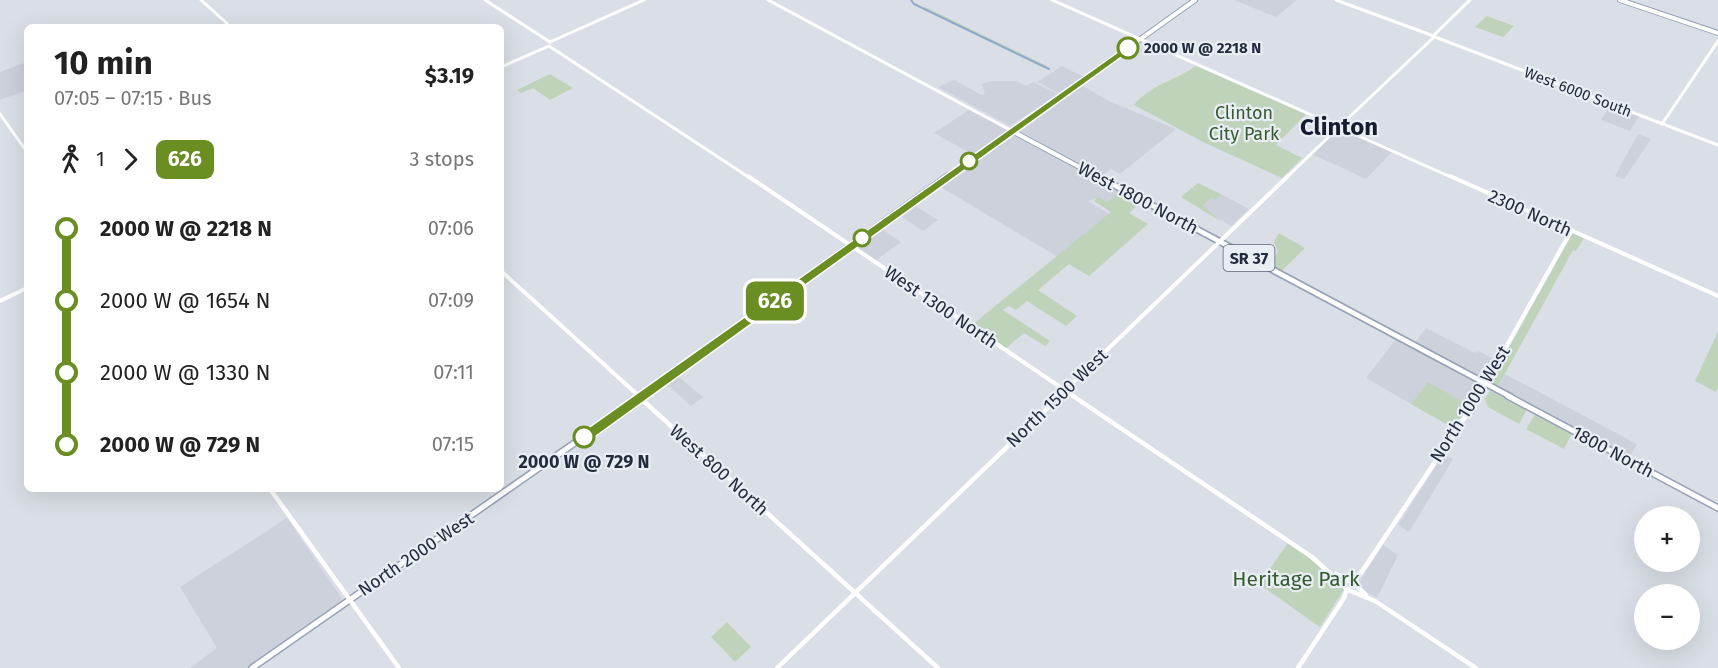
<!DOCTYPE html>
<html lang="en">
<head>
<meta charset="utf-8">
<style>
  :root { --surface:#fff; --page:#f6f6f6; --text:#222; --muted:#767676 }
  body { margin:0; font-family:"Fira Sans",sans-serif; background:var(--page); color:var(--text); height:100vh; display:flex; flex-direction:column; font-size:22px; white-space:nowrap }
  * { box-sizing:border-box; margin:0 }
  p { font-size:20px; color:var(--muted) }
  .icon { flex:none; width:33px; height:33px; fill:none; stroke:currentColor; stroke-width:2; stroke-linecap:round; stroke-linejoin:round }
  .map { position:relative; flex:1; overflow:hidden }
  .drawer { position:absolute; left:24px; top:24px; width:480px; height:468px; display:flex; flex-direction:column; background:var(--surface); border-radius:9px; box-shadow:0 6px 24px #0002 }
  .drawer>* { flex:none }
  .badge { padding:0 12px; border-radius:9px; font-size:21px; line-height:39px }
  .controls { position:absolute; left:1634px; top:506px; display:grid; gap:12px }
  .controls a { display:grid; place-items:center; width:66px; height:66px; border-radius:50%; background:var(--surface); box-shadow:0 6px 24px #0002; font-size:30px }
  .map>.badge { position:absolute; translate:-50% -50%; box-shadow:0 0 0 3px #fff }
  .legs { display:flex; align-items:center; gap:9px; height:66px; padding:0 30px; font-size:20px }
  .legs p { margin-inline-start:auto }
  .overview { display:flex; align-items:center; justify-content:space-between; height:102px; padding:0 30px }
  h1 { font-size:33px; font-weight:700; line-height:45px }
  ul { padding:0 30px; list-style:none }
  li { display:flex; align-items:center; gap:21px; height:72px; font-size:22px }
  li i { display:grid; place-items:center; width:9px; height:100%; margin:0 8px; background:currentColor }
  li i::after { content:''; width:15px; height:15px; margin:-8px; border:4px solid; border-radius:50%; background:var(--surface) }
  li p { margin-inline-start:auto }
  li:first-child i { background:linear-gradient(#0000 50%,currentColor 0) }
  li:last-child i { background:linear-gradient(currentColor 50%,#0000 0) }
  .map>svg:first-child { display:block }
  .built { fill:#ccd1dc }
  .green { fill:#bfd2ba }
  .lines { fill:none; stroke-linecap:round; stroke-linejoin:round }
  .canal { stroke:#91aacb; stroke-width:2 }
  .primary-far2-casing { stroke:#98a2b4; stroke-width:6 }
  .primary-far1-casing { stroke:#98a2b4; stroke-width:8 }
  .primary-casing { stroke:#98a2b4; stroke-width:8 }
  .secondary-far2 { stroke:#fff; stroke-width:3 }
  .secondary-far1 { stroke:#fff; stroke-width:4 }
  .secondary { stroke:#fff; stroke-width:4.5 }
  .primary-far2 { stroke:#fff; stroke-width:4 }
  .primary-far1 { stroke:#fff; stroke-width:4.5 }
  .primary { stroke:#fff; stroke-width:5 }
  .line-1 { fill:#6b8e23; stroke:#fff; stroke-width:1.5 }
  .stop-1-dot { fill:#fff; stroke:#6b8e23; stroke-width:3 }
  .labels { text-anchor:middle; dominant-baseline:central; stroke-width:4.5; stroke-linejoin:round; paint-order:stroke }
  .far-stop-label { font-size:15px; font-weight:bold; fill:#232c3e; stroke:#e9eef5; text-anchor:start }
  .far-street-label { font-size:15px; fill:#232c3e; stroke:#e9eef5 }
  .shield { fill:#e9eef5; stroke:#5e6675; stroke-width:1.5 }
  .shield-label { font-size:16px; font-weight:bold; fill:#232c3e }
  .park-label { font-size:18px; fill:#355b2f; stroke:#e9eef5 }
  .street-label { font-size:18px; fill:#232c3e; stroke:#e9eef5 }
  .stop-label { font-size:18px; font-weight:bold; fill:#232c3e; stroke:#e9eef5 }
  .near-park-label { font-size:21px; fill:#355b2f; stroke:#e9eef5 }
  .district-label { font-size:24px; font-weight:bold; fill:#161d2e; stroke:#e9eef5 }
</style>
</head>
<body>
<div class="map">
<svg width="1718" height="668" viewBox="0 0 1718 668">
  <rect width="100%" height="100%" fill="#dadfe7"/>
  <!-- built -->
  <g class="built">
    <polygon points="1234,0 1297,0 1276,17"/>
    <polygon points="27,62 27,90 0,100 0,72"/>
    <polygon points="1062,66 1084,77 1061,94 1037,82"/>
    <polygon points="954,80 982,95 985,94 982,84 993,81 1016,81 1027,86 1033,82 1058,94 1010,126 938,87"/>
    <polygon points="1079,84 1111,102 1176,129 1120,174 1111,169 1102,176 1019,132"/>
    <polygon points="1608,109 1617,113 1620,109 1639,116 1630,131 1601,120"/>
    <polygon points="969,110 1008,130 974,155 934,133"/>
    <polygon points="1338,130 1343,130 1392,152 1366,179 1312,154"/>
    <polygon points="1014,134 1121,191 1107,203 1098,198 1088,201 1109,214 1058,257 939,186"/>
    <polygon points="1638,134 1651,139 1624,179 1615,176"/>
    <polygon points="1221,194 1249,209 1231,226 1207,211 1203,206 1211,198 1215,200"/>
    <polygon points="914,205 938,220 923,231 899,215"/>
    <polygon points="880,228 901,242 875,261 855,246"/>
    <polygon points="1426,328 1475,353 1478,351 1494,359 1484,378 1415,343"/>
    <polygon points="1396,339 1478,384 1469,405 1428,382 1411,404 1366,378"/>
    <polygon points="673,372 703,397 691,406 670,387 657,384"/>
    <polygon points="1505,374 1637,444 1629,458 1497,388"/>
    <polygon points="1444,454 1453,459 1409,532 1398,525"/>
    <polygon points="287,518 341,597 342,602 248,668 190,668 217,648 180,587"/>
    <polygon points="1383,545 1398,555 1377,598 1360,588 1359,582"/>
  </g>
  <!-- green -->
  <g class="green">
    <polygon points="925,7 1047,66 1044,68 922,9"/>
    <polygon points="1487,16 1514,26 1503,37 1475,27"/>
    <path d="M1196 66 1306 114 1276 145 1302 158 1282 178 1205 143 1134 105C1150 85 1176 80 1196 66Z"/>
    <polygon points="550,74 573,88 550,100 533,88 521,93 517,90"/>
    <polygon points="1198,183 1221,194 1215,200 1211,198 1203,206 1222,222 1181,197"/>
    <polygon points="1121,191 1141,202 1129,213 1148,224 1089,276 1069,264 1038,290 1077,316 1066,326 1027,301 1016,310 1009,306 1003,310 1050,341 1045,346 1024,333 1006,348 972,325 1111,212 1094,201 1098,197 1107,202"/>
    <polygon points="1279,233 1305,248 1282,271 1268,264 1278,252 1274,242"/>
    <polygon points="1573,233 1584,238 1576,251 1573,250 1497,388 1492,385 1492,378"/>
    <polygon points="1718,332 1718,388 1716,392 1695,381"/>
    <polygon points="1428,382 1469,405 1453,428 1411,404"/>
    <polygon points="1490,391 1525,409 1526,411 1519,424 1488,407 1485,399"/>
    <polygon points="1536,413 1572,433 1564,449 1526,429"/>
    <polygon points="1288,543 1324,569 1344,589 1320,627 1259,584"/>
    <polygon points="727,622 751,647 735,662 711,637"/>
  </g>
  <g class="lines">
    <!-- canal -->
    <polyline class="canal" points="911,0 914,4 1049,69"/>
    <!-- primary-far2 casing -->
    <g class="primary-far2-casing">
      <g id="primary-far2">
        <polyline points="1620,0 1718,33"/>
        <polyline points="1012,131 1100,178"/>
        <polyline points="946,178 1195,0"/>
      </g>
    </g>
    <!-- primary-far1 casing -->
    <g class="primary-far1-casing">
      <g id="primary-far1">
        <polyline points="1097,176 1511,397"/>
        <polyline points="640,397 948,176"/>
      </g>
    </g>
    <!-- primary casing -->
    <g class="primary-casing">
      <g id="primary">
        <polyline points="1508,396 1718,508"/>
        <polyline points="252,668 642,396"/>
      </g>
    </g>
    <!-- secondary-far2 -->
    <g class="secondary-far2">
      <polyline points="201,0 231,27"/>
      <polyline points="485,0 550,42"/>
      <polyline points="768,0 1012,131"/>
      <polyline points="1052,0 1334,125"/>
      <polyline points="1336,0 1431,35"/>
      <polyline points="1433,36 1470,0"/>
      <polyline points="1435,37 1718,145"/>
      <polyline points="550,42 644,0"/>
      <polyline points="549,46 750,178"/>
      <polyline points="501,67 549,46"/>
      <polyline points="0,114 27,152"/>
      <polyline points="1662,124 1718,41"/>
      <polyline points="1341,125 1433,38"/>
      <polyline points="1343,129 1453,178"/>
      <polyline points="1286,178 1337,129"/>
    </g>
    <!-- secondary-far1 -->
    <g class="secondary-far1">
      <polyline points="748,176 1075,397"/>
      <polyline points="1450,176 1718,296"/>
      <polyline points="501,271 640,397"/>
      <polyline points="0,301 27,288"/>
      <polyline points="1058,397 1288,176"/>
      <polyline points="1478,397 1571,231"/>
    </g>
    <!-- secondary -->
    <g class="secondary">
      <polyline points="638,396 938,668"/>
      <polyline points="1073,396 1312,557 1348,590 1375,601"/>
      <polyline points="270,489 399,668"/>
      <polyline points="1336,574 1354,583 1366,595"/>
      <polyline points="1351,582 1361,573 1479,396"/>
      <polyline points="1375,601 1476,668"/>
      <polyline points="777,668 1060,396"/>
      <polyline points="1298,668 1344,598 1347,589"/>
    </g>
    <!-- primary-far2 -->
    <use href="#primary-far2" class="primary-far2"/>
    <!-- primary-far1 -->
    <use href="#primary-far1" class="primary-far1"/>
    <!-- primary -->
    <use href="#primary" class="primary"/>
  </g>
  <!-- line-1 -->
  <polygon class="line-1" points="1128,45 1131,50 589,441 580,441 580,434"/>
  <!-- markers -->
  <g class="stop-1-dot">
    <circle cx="1128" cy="48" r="10"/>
    <circle cx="969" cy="161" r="8"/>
    <circle cx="862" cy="238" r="8"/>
    <circle cx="584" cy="437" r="10"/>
  </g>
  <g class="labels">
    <!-- far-stop labels -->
    <g class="far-stop-label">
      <text x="1144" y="48">2000 W @ 2218 N</text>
    </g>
    <!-- far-street labels -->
    <g class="far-street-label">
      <text transform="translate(1578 92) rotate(21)">West 6000 South</text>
    </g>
    <!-- shield labels -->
    <rect class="shield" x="1223.5" y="245" width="51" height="26" rx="4.5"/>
    <g class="shield-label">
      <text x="1249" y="258">SR 37</text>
    </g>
    <!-- park labels -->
    <g class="park-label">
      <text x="1244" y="113">Clinton<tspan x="1244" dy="21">City Park</tspan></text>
    </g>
    <!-- street labels -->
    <g class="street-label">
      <text transform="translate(1138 198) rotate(28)">West 1800 North</text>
      <text transform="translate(1530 213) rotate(24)">2300 North</text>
      <text transform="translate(941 307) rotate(34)">West 1300 North</text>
      <text transform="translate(1057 398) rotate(-44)">North 1500 West</text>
      <text transform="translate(1470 404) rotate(-58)">North 1000 West</text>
      <text transform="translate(1613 452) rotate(28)">1800 North</text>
      <text transform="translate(719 470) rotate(42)">West 800 North</text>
      <text transform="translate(416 554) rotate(-34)">North 2000 West</text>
    </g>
    <!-- stop labels -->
    <g class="stop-label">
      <text x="584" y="462">2000 W @ 729 N</text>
    </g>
    <!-- near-park labels -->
    <g class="near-park-label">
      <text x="1296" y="579">Heritage Park</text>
    </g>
    <!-- district labels -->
    <g class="district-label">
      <text x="1339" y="127">Clinton</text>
    </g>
  </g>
</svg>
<div class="controls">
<a>+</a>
<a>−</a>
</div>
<b class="badge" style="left:775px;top:301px;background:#6b8e23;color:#fff">626</b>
<section class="drawer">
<div class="overview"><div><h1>10 min</h1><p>07:05 – 07:15 · Bus</p></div><b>$3.19</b></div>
<div class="legs"><svg class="icon" aria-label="walk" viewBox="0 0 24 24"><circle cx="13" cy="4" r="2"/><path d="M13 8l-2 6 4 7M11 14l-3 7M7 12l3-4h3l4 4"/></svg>1<svg class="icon" aria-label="forward" viewBox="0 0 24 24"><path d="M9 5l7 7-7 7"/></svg><b class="badge" style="background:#6b8e23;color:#fff">626</b><p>3 stops</p></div>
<ul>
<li><i style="color:#6b8e23"></i><b>2000 W @ 2218 N</b><p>07:06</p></li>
<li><i style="color:#6b8e23"></i><span>2000 W @ 1654 N</span><p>07:09</p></li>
<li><i style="color:#6b8e23"></i><span>2000 W @ 1330 N</span><p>07:11</p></li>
<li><i style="color:#6b8e23"></i><b>2000 W @ 729 N</b><p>07:15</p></li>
</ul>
</section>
</div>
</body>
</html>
